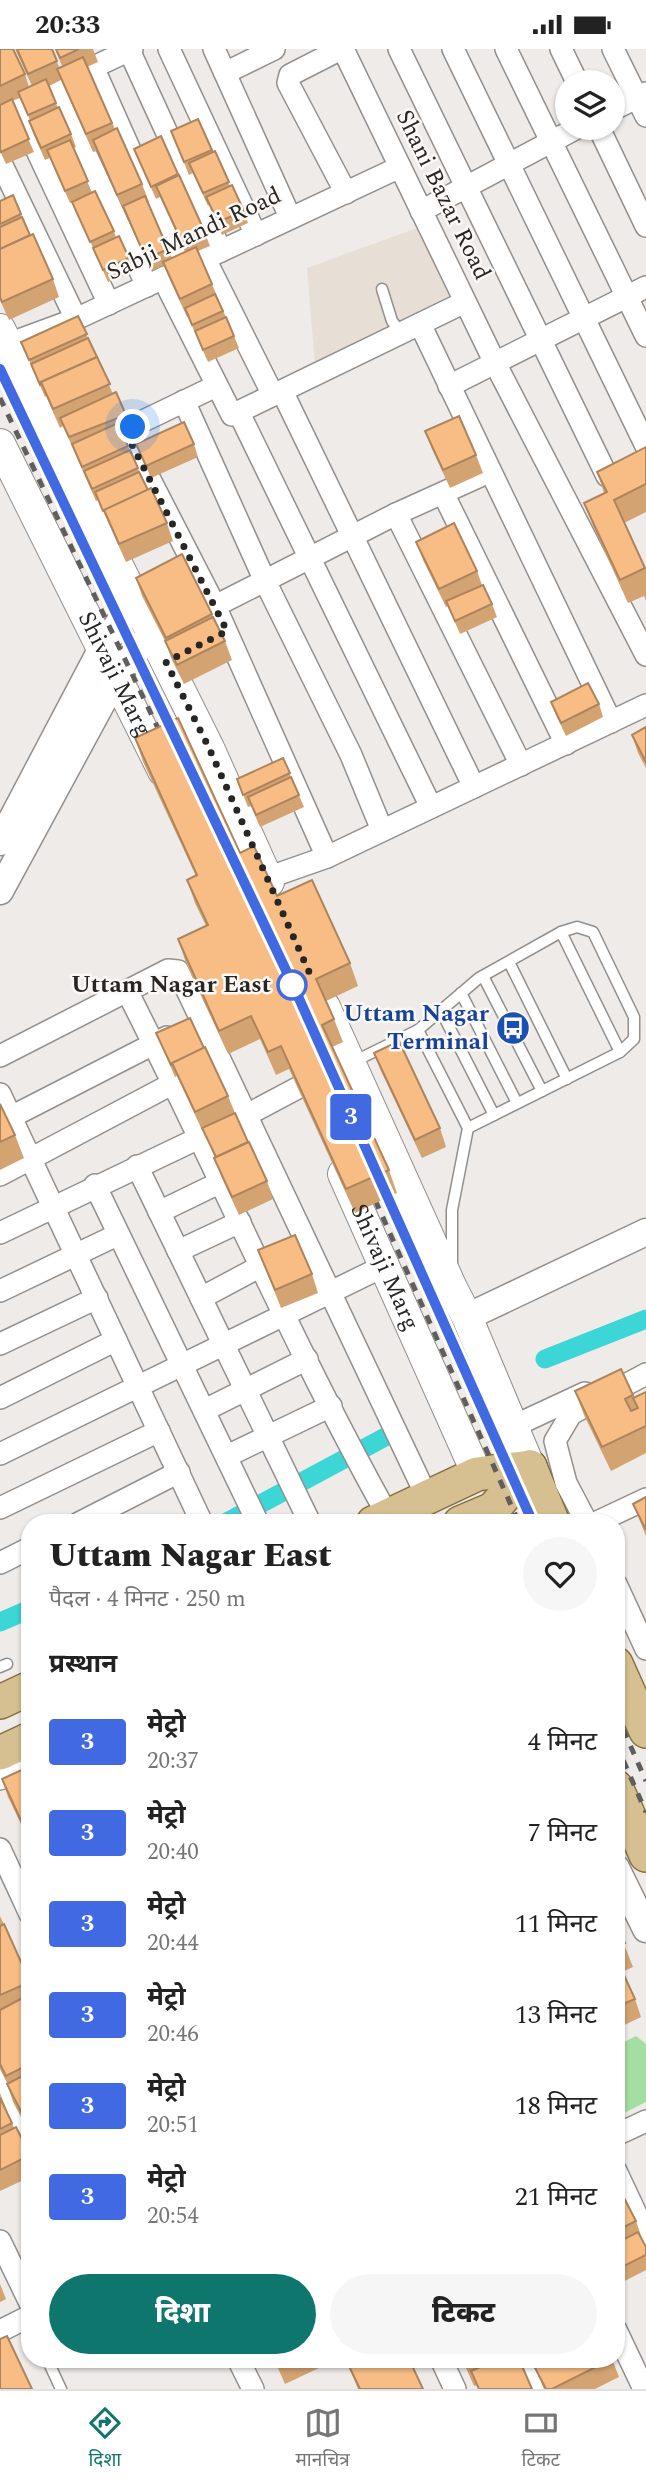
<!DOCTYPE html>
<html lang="hi">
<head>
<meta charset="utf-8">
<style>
  :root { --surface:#fff; --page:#f6f6f6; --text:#222; --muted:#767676; --line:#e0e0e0; --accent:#0f766e }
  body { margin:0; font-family:Spectral,"Noto Sans Devanagari",serif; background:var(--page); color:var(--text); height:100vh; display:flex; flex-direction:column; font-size:26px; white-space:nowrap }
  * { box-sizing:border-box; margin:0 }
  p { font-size:23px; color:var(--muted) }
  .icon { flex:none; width:38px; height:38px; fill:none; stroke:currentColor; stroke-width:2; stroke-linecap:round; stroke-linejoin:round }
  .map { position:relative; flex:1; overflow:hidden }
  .sheet { position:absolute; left:21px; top:1465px; width:604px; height:854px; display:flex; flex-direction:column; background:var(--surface); border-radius:28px; box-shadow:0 2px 5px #0004 }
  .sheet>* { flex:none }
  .badge { padding:0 14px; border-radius:5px; font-size:24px; line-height:46px }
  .buttons { position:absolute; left:555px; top:21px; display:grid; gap:14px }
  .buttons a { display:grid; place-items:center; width:70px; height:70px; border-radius:50%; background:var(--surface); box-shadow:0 2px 5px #0004; font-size:35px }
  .you { position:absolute; width:35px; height:35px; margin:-18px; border:5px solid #fff; border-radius:50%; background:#1a73e8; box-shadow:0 0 0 10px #1a73e833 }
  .map>.badge { position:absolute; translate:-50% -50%; box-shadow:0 0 0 4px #fff }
  h2 { padding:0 28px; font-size:26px; line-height:63px }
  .round { display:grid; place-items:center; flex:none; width:74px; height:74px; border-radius:37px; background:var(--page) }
  .overview { display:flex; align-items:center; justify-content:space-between; height:119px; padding:0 28px }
  h1 { font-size:33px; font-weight:800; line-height:52px }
  .cta { display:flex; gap:14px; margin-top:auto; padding:14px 28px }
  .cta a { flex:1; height:80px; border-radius:42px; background:var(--accent); color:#fff; font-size:28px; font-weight:800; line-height:80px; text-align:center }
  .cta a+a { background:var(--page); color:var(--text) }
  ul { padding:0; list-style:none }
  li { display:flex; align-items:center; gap:21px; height:91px; padding:0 28px }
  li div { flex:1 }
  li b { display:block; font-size:26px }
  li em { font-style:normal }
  li .badge { min-width:77px; font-weight:700; text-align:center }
  .status { display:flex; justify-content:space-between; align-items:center; height:49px; padding:0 35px; background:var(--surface); direction:ltr }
  .status svg { height:19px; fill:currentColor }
  .tabs { display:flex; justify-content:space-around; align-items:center; height:98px; border-top:2px solid var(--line); background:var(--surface); font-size:19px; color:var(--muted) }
  .tabs a { display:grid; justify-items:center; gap:4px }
  .tabs .current { color:var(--accent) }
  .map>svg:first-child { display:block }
  .built { fill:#e7ded6 }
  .park { fill:#a5dea2 }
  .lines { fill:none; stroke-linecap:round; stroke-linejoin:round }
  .canal { stroke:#3dd6d6; stroke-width:19 }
  .service-casing { stroke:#928f8d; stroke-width:13 }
  .minor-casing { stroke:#928f8d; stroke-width:24 }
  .tertiary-casing { stroke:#928f8d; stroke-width:29 }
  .secondary-casing { stroke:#928f8d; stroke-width:32 }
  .primary-casing { stroke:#876f3d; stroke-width:36 }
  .service { stroke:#fff; stroke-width:10 }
  .minor { stroke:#fff; stroke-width:21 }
  .tertiary { stroke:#fff; stroke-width:26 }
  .secondary { stroke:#fff; stroke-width:30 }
  .primary { stroke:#d6c092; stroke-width:33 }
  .rail { stroke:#5f5e5d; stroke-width:5; stroke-dasharray:9 9; stroke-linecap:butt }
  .wall { fill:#d4a372 }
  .building { fill:#f7bd85; stroke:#ad845d; stroke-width:2 }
  .line-casing { stroke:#fff; stroke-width:16 }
  .line { stroke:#4169e1; stroke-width:10 }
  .walk { stroke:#272625; stroke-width:7; stroke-dasharray:0 12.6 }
  .stop-dot { fill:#fff; stroke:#4169e1; stroke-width:3.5 }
  .labels { text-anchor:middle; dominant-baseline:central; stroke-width:5; stroke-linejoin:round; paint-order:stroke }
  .street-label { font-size:24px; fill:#272625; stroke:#fbf8f6 }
  .stop-label { font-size:24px; font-weight:bold; fill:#272625; stroke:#fbf8f6; text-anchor:end }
  .transit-label { font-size:24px; font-weight:bold; fill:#164399; stroke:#fbf8f6; text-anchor:end }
</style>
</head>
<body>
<div class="status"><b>20:33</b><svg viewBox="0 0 49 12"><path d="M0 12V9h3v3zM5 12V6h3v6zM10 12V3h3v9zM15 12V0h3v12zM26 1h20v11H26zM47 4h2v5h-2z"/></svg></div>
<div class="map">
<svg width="646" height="2340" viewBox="0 0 646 2340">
  <rect width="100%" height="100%" fill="#eeebe9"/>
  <!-- built -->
  <polygon class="built" points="417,179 449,247 315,316 307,219"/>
  <!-- park -->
  <polygon class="park" points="636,1987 646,1995 646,2053 616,2068 616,1997"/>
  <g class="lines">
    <!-- canal -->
    <g class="canal">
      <polyline points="545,1310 646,1270"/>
      <polyline points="225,1474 387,1387"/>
      <polyline points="0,1573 30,1560"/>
    </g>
    <!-- service casing -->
    <g class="service-casing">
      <g id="service">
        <polyline points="382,240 392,272 401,284"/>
        <polyline points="561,883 620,1003"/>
        <polyline points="509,913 567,1030"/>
        <polyline points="483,927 542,1042"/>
        <polyline points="461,944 517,1054"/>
        <polyline points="441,962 494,1066"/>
        <polyline points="418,981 468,1079 452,1161 452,1216"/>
        <polyline points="353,1013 418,981 479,929 561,883 577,878 593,883 634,968 634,990 620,1003 468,1079"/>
        <polyline points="0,1618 7,1615"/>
        <polyline points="47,2310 61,2340"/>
      </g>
    </g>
    <!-- minor casing -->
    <g class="minor-casing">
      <g id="minor">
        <polyline points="169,0 256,186"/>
        <polyline points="214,0 290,168"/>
        <polyline points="341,0 290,26 288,34 346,144"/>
        <polyline points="343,0 495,314 646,606"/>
        <polyline points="399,0 607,427"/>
        <polyline points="453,0 646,397"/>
        <polyline points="506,0 646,287"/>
        <polyline points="561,0 577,33"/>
        <polyline points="613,0 646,67"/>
        <polyline points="129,1 221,202"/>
        <polyline points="93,18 183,220"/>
        <polyline points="225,24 274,0"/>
        <polyline points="79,25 132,0"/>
        <polyline points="54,37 147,237"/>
        <polyline points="16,57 109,255"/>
        <polyline points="612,61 646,44"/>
        <polyline points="599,79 646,177"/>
        <polyline points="0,112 76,270"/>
        <polyline points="421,162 577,79"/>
        <polyline points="205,210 273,346"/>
        <polyline points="163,229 232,366 465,253"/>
        <polyline points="420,275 611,673"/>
        <polyline points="8,295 76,270 400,118"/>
        <polyline points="449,337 646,238"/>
        <polyline points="282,342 474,738"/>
        <polyline points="184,352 265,532 351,706 382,781"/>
        <polyline points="239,364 431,758"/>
        <polyline points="125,382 215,557 327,808"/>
        <polyline points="114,386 216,337"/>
        <polyline points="443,444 566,695"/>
        <polyline points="396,465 521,716"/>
        <polyline points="215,557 396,465 489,423"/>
        <polyline points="267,829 327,808 646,656"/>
        <path d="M128 944C216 1117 293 1297 388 1467"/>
        <polyline points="0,1007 168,921 178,922 427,1448"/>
        <polyline points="0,1045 202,1474"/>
        <polyline points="11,1068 167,988"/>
        <polyline points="137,1117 310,1474"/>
        <polyline points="0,1126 185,1028"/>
        <polyline points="95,1136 258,1474"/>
        <polyline points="159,1163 221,1133"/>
        <polyline points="0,1184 245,1067 322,1026"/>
        <polyline points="178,1202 240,1173"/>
        <polyline points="0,1242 117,1186"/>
        <polyline points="201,1249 261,1217"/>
        <polyline points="0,1295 97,1249"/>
        <polyline points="0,1349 116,1291"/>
        <polyline points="205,1361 307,1310"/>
        <polyline points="514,1377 585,1344"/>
        <polyline points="0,1405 384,1217"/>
        <polyline points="227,1407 331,1357"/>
        <polyline points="0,1459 159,1382"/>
        <polyline points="79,1474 179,1423"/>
        <polyline points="587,1474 566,1434 555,1392 571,1365 646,1325"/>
        <polyline points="595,1474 646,1450"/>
        <polyline points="0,1514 30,1499"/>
        <polyline points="616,1535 646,1600"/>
        <polyline points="0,1730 30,1716"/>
        <polyline points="0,1800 30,1865"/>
        <polyline points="0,2029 30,2092"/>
        <polyline points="616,2086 646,2072"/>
        <polyline points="616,2122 646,2186"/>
        <polyline points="0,2192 30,2254"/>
        <polyline points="616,2281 644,2340"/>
        <polyline points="0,2282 30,2267"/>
        <polyline points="238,2310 253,2340"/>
        <polyline points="441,2310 455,2340"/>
        <polyline points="524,2310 538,2340"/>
      </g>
    </g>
    <!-- tertiary casing -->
    <g class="tertiary-casing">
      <g id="tertiary">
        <polyline points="0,793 102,599 135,550"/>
        <polyline points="0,842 117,626 152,584"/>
        <polyline points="467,1268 646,1183"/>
        <polyline points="616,1819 646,1880"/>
      </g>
    </g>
    <!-- secondary casing -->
    <g class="secondary-casing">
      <g id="secondary">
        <polyline points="0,280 209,699 269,833"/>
        <path id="s1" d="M0 395 163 722"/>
        <polyline points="325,958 452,1239 467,1268 530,1418"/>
        <path id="s2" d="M343 1125 477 1425"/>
      </g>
    </g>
    <!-- primary casing -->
    <g class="primary-casing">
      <g id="primary">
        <polyline points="530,1418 553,1474"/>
        <polyline points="373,1474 477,1425 530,1418"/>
        <polyline points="460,1474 493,1460 530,1418"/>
        <polyline points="616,1615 646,1682"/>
        <polyline points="0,1653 30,1639"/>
        <polyline points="0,1704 30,1690"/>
        <polyline points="616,1738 646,1806"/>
      </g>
    </g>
    <!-- service -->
    <use href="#service" class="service"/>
    <!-- minor -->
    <use href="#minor" class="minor"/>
    <!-- tertiary -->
    <use href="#tertiary" class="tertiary"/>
    <!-- secondary -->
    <use href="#secondary" class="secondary"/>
    <!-- primary -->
    <use href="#primary" class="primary"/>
    <!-- rail -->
    <g class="rail">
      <polyline points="0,320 177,690"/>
      <polyline points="0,349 166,696"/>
      <polyline points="380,1132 533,1474"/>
      <polyline points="368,1135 519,1474"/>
      <polyline points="616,1664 646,1732"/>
      <polyline points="616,1695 646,1763"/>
    </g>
  </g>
  <!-- wall -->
  <g class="wall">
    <polygon points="0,0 25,25 29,38 32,37 15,0 52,0 59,18 62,17 55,0 93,0 98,13 87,18 115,80 142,135 149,153 147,153 172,209 185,203 160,148 156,150 134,100 161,87 203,179 210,197 198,202 239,299 208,313 188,268 187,268 170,231 164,216 151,222 97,102 93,103 61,31 49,37 58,59 71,85 76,98 73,99 92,144 114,182 116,189 129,209 134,222 108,233 73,153 70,154 50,109 45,111 33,84 29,72 30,71 20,49 12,52 34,103 6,115 0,102"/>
    <polygon points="198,70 213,103 215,102 230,137 244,162 248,174 222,186 209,156 208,157 193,124 189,126 171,82"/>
    <polygon points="13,146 30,186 53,230 59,248 9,271 0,251 0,152"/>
    <polygon points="78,267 113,345 126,366 131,378 121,382 148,441 167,474 173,492 126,513 98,451 96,452 63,377 60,379 46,347 45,348 21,293"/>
    <polygon points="425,382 476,406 483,424 450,439 432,400"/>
    <polygon points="136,395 194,395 198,408 151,429"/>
    <polygon points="646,398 646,463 624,474 646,521 646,552 644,547 628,554 593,477 584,454 604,444 597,423"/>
    <polygon points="416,493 477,522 482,536 492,555 497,568 460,585 448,557 446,558 423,511"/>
    <polygon points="136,529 212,565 225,592 232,611 184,635 172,611 165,592 142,547"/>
    <polygon points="551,653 599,655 603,668 566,687 556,666"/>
    <polygon points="646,678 646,719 638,704 632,686"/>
    <polygon points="135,689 240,804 277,847 350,914 358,937 326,952 334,970 343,993 332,998 389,1121 397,1144 355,1164 289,1020 276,1026 260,990 228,1005 186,914 178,890 206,877 195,854 187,831 196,827 143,713"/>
    <polygon points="283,709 304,758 260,778 251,757 248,758 237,730"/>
    <polygon points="156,984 204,999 228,1047 235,1064 267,1132 273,1150 239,1166 221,1127 215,1109 203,1080 202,1081 177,1027 175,1028"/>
    <polygon points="374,1004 440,1079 446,1098 422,1109 381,1022"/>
    <polygon points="0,1055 15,1086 24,1109 0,1121"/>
    <polygon points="258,1201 312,1225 318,1244 281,1259"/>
    <polygon points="621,1320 634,1348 646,1343 646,1404 611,1422 584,1366 575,1342"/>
    <polygon points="646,1448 646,1487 633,1455"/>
    <polygon points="30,1717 30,1794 8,1748 2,1730"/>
    <polygon points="0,1867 30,1932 30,2085 13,2053 7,2034 0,2020"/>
    <polygon points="616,1875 633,1918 622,1923 635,1950 641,1968 616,1980"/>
    <polygon points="0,2044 14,2079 30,2105 30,2128 0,2142"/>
    <polygon points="616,2133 636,2172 642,2190 646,2198 646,2221 617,2236 616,2233"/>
    <polygon points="0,2235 6,2250 0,2253"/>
    <polygon points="274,2310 338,2310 285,2335"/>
    <polygon points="462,2310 520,2310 522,2315 521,2316 532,2340 478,2340 477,2336 474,2337"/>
    <polygon points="612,2310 619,2328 595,2340 544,2340 534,2317"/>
    <polygon points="346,2311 423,2340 358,2340"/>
  </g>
  <!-- building -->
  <g class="building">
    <polygon points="0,0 13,0 25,25 0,37"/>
    <polygon points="17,0 52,0 57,12 28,25"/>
    <polygon points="56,0 79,0 60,9"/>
    <polygon points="83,8 112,74 86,85 57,20"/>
    <polygon points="46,30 56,54 28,66 18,43"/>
    <polygon points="12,50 29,90 1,103 0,100 0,56"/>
    <polygon points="59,58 71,85 41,99 29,72"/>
    <polygon points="198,70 212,101 184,113 171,82"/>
    <polygon points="117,79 142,135 117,146 93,91"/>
    <polygon points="161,87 178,125 151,138 134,100"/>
    <polygon points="70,91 88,132 65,142 47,101"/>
    <polygon points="215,102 229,133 203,144 189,114"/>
    <polygon points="179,126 203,179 180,189 156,137"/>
    <polygon points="232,136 244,162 218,173 206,148"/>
    <polygon points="95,142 114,182 90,193 72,153"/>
    <polygon points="13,146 21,165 0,175 0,152"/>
    <polygon points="145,147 168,200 146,210 123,157"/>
    <polygon points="22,168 30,186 0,200 0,178"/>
    <polygon points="33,185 53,230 2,253 0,248 0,200"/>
    <polygon points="119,187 129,209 103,221 93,199"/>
    <polygon points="196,198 212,235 180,250 163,213"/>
    <polygon points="215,245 223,262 192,276 185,259"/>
    <polygon points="78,267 87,285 29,311 21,293"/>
    <polygon points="226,268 234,287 203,301 195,282"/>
    <polygon points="88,289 97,308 41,333 42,335 40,336 31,315"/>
    <polygon points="97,308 110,335 53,360 41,333"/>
    <polygon points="116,343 126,366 69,388 60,369"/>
    <polygon points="459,367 476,406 443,421 425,382"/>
    <polygon points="184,373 194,395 146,417 136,395"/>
    <polygon points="118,374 128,397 82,418 72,395"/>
    <polygon points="646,398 646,435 614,451 645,519 620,531 584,454 607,443 597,423"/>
    <polygon points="130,401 138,419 92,440 84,422"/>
    <polygon points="139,423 148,441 103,462 95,443"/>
    <polygon points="151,439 167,474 119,495 104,461"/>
    <polygon points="454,474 477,522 439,540 416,493"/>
    <polygon points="182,505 212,565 166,589 136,529"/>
    <polygon points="483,536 492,555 455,572 446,552"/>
    <polygon points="213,568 225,592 177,616 165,592"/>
    <polygon points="588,634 599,655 561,674 551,653"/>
    <polygon points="178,669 240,804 254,797 277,847 312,831 350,914 316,930 334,970 322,976 389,1121 346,1140 281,997 268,1003 251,967 219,982 178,890 208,876 187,831 197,826 135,689"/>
    <polygon points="646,678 646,713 632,686"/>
    <polygon points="283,709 290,724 243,746 237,730"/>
    <polygon points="291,728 299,746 256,766 248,748"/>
    <polygon points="190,969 204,999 171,1016 156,984"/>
    <polygon points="399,992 440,1079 415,1091 374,1004"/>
    <polygon points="205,998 228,1047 195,1063 172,1014"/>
    <polygon points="0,1055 15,1086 0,1093"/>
    <polygon points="235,1064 248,1093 216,1108 202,1079"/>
    <polygon points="249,1093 267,1132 232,1148 214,1109"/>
    <polygon points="295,1186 312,1225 275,1241 258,1201"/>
    <polygon points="621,1320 633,1346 625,1350 631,1362 638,1359 633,1349 646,1343 646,1377 602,1398 575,1342"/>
    <polygon points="646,1448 646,1481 633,1455"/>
    <polygon points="30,1717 30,1788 29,1789 2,1730"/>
    <polygon points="4,1875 30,1933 0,1946 0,1877"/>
    <polygon points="616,1875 625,1894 616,1898"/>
    <polygon points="616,1909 635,1950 616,1958"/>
    <polygon points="30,1945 30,2015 6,2027 0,2015 0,1961"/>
    <polygon points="30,2023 30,2080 7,2035"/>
    <polygon points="0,2049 12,2074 0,2080"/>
    <polygon points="16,2078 30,2106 0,2121 0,2086"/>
    <polygon points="619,2139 636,2172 616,2182 616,2140"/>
    <polygon points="638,2183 646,2198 646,2206 616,2221 616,2194"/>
    <polygon points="7,2287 32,2340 0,2340 0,2290"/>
    <polygon points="348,2310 409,2310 423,2340 360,2340 346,2311"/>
    <polygon points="464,2310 486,2310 468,2318"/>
    <polygon points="498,2310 519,2310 532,2340 479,2340 471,2322"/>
    <polygon points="548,2310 612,2310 552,2340 546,2340 534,2317"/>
  </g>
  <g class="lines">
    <!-- line casing -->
    <g class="line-casing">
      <polyline id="line" points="0,320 293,936 533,1474"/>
    </g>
    <!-- line -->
    <use href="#line" class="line"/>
    <!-- walk -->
    <polyline class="walk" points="133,378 125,382 227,582 166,613 209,699 310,925 292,936"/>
  </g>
  <!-- icons -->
  <defs>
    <g id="bus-disc" transform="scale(1.75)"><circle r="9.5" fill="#1a4fb4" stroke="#fbf8f6"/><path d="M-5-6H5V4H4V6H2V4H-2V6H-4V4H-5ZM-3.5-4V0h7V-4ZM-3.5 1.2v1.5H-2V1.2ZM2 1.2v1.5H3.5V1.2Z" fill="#fff"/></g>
  </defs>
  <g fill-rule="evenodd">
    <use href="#bus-disc" x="513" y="979"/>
  </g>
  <!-- markers -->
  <circle class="stop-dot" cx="292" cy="936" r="14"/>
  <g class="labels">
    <!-- street labels -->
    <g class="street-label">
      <text transform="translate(443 146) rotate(64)">Shani Bazar Road</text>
      <text transform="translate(194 185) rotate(-25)">Sabji Mandi Road</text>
      <text stroke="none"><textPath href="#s1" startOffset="257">Shivaji Marg</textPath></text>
      <text stroke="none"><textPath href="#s2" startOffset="102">Shivaji Marg</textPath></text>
    </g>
    <!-- stop labels -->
    <g class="stop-label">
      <text x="271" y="936">Uttam Nagar East</text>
    </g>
    <!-- transit labels -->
    <g class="transit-label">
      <text x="489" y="965">Uttam Nagar<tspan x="489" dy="28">Terminal</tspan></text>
    </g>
  </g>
</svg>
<div class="buttons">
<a><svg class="icon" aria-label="layers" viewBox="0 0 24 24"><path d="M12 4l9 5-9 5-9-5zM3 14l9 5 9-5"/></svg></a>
</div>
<div class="you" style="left:133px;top:378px"></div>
<b class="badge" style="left:351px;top:1068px;background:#4169e1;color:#fff">3</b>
<section class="sheet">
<div class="overview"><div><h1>Uttam Nagar East</h1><p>पैदल · 4 मिनट · 250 m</p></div><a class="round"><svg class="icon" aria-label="heart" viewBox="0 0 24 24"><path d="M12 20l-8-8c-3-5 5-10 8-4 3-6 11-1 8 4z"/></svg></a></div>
<h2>प्रस्थान</h2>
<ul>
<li><span class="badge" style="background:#4169e1;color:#fff">3</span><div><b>मेट्रो</b><p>20:37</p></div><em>4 मिनट</em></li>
<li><span class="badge" style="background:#4169e1;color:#fff">3</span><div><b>मेट्रो</b><p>20:40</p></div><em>7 मिनट</em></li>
<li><span class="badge" style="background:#4169e1;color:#fff">3</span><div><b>मेट्रो</b><p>20:44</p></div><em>11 मिनट</em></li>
<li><span class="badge" style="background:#4169e1;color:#fff">3</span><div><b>मेट्रो</b><p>20:46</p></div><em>13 मिनट</em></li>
<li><span class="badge" style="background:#4169e1;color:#fff">3</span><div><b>मेट्रो</b><p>20:51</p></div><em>18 मिनट</em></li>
<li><span class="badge" style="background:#4169e1;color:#fff">3</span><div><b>मेट्रो</b><p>20:54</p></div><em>21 मिनट</em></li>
</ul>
<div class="cta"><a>दिशा</a><a>टिकट</a></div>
</section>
</div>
<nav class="tabs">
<a class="current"><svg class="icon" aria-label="directions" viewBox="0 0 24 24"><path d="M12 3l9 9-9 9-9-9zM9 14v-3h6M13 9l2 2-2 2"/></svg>दिशा</a>
<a><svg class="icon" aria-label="map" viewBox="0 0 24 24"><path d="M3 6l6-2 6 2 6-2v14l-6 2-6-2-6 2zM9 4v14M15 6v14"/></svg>मानचित्र</a>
<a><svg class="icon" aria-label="tickets" viewBox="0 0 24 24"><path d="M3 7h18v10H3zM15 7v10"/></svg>टिकट</a>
</nav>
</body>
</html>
